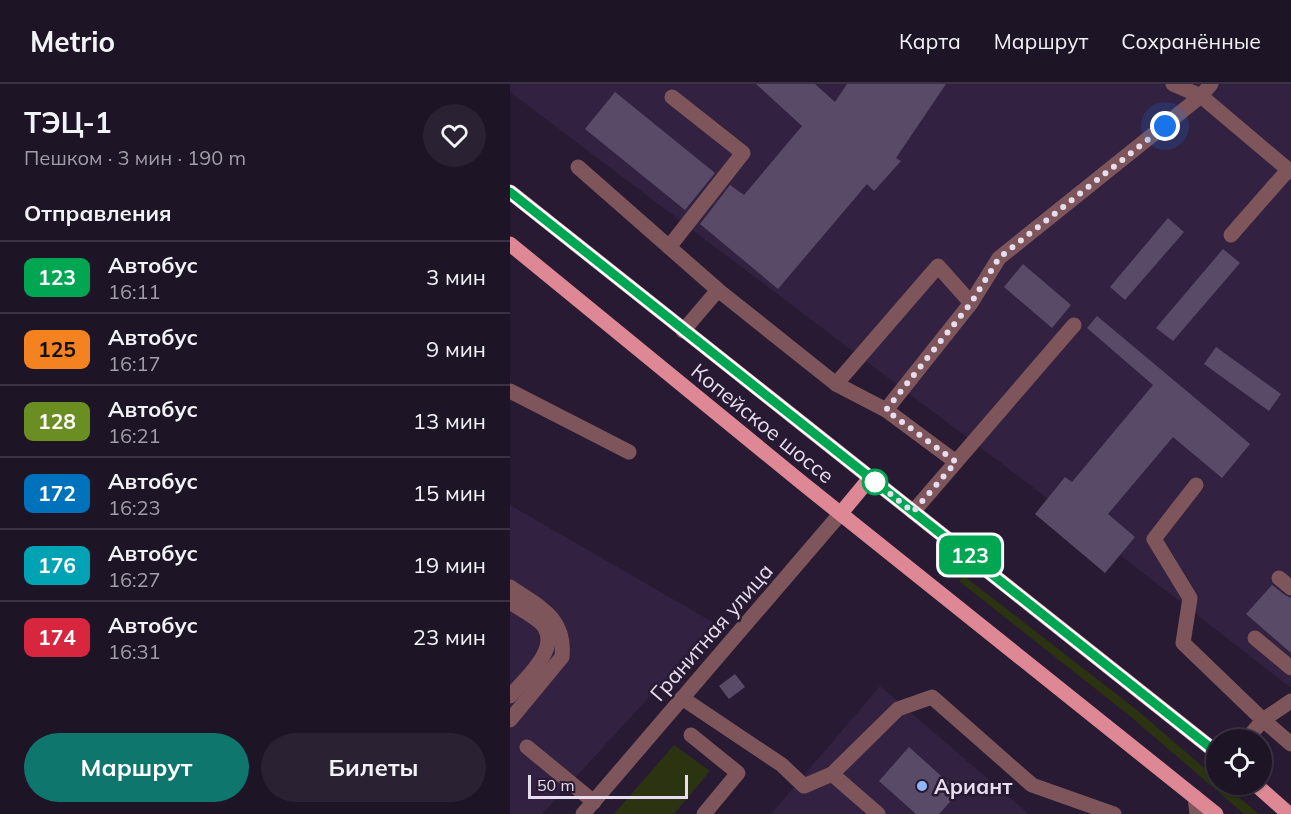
<!DOCTYPE html>
<html lang="ru">
<head>
<meta charset="utf-8">
<style>
  :root { --surface:#1d1426; --page:#2a2132; --text:#f1f3f6; --muted:#a09ea7; --line:#3b3343; --accent:#0f766e }
  body { margin:0; font-family:Mulish,sans-serif; background:var(--page); color:var(--text); height:100vh; display:flex; flex-direction:column; font-size:22px; white-space:nowrap }
  * { box-sizing:border-box; margin:0 }
  p { font-size:20px; color:var(--muted) }
  .icon { flex:none; width:33px; height:33px; fill:none; stroke:currentColor; stroke-width:2; stroke-linecap:round; stroke-linejoin:round }
  .map { position:relative; flex:1; overflow:hidden }
  .side { display:flex; flex-direction:column; background:var(--surface); width:510px }
  .side>* { flex:none }
  .badge { padding:0 12px; border-radius:9px; font-size:21px; line-height:39px }
  .controls { position:absolute; left:696px; top:645px; display:grid; gap:12px }
  .controls a { display:grid; place-items:center; width:66px; height:66px; border-radius:50%; background:var(--surface); box-shadow:0 2px 4px #0004,0 0 0 2px var(--line); font-size:30px }
  .scale { position:absolute; left:18px; bottom:15px; width:160px; box-sizing:border-box; padding-left:6px; border:3px solid #e6deef; border-top:0; font-size:16px; line-height:21px; white-space:nowrap; color:#e6deef; -webkit-text-stroke:4px #271a32; paint-order:stroke }
  .you { position:absolute; width:30px; height:30px; margin:-15px; border:4px solid #fff; border-radius:50%; background:#1a73e8; box-shadow:0 0 0 9px #1a73e833 }
  .map>.badge { position:absolute; translate:-50% -50%; box-shadow:0 0 0 3px #fff }
  h2 { padding:0 24px; font-size:22px; line-height:54px }
  .round { display:grid; place-items:center; flex:none; width:63px; height:63px; border-radius:32px; background:var(--page) }
  .overview { display:flex; align-items:center; justify-content:space-between; height:102px; padding:0 24px }
  h1 { font-size:28px; font-weight:700; line-height:45px }
  .action { display:flex; gap:12px; margin-top:auto; padding:12px 24px }
  .action a { flex:1; height:69px; border-radius:36px; background:var(--accent); color:#fff; font-size:24px; font-weight:700; line-height:69px; text-align:center }
  .action a+a { background:var(--page); color:var(--text) }
  ul { padding:0; list-style:none }
  li { display:flex; align-items:center; gap:18px; height:72px; padding:0 24px; border-top:2px solid var(--line) }
  li div { flex:1 }
  li b { display:block; font-size:22px }
  li em { font-style:normal }
  li .badge { min-width:66px; font-weight:700; text-align:center }
  header { display:flex; align-items:center; gap:36px; box-sizing:border-box; height:84px; padding:0 30px; background:var(--surface); border-bottom:2px solid var(--line) }
  header strong { font-size:28px }
  nav { display:flex; gap:33px; margin-inline-start:auto; font-size:21px }
  main { display:flex; flex:1; min-height:0 }
  .map>svg:first-child { display:block }
  .built { fill:#322140 }
  .green { fill:#2b3311 }
  .building { fill:#594b67 }
  .lines { fill:none; stroke-linecap:round; stroke-linejoin:round }
  .minor { stroke:#7e555a; stroke-width:15 }
  .major { stroke:#dd8894; stroke-width:15 }
  .line-casing { stroke:#fff; stroke-width:14 }
  .line { stroke:#00a651; stroke-width:9 }
  .walk { stroke:#e6deef; stroke-width:6; stroke-dasharray:0 10.8 }
  .stop-dot { fill:#fff; stroke:#00a651; stroke-width:3 }
  .poi-dot { fill:#91b8fd; stroke:#271a32; stroke-width:2 }
  .labels { text-anchor:middle; dominant-baseline:central; stroke-width:5; stroke-linejoin:round; paint-order:stroke }
  .street-label { font-size:21px; fill:#e6deef; stroke:#271a32 }
  .poi-label { font-size:21px; font-weight:bold; fill:#e6deef; stroke:#271a32; text-anchor:start }
</style>
</head>
<body>
<header>
<strong>Metrio</strong>
<nav><a>Карта</a><a>Маршрут</a><a>Сохранённые</a></nav>
</header>
<main>
<section class="side">
<div class="overview"><div><h1>ТЭЦ-1</h1><p>Пешком · 3 мин · 190 m</p></div><a class="round"><svg class="icon" aria-label="heart" viewBox="0 0 24 24"><path d="M12 20l-8-8c-3-5 5-10 8-4 3-6 11-1 8 4z"/></svg></a></div>
<h2>Отправления</h2>
<ul>
<li><span class="badge" style="background:#00a651;color:#fff">123</span><div><b>Автобус</b><p>16:11</p></div><em>3 мин</em></li>
<li><span class="badge" style="background:#f58220;color:#111">125</span><div><b>Автобус</b><p>16:17</p></div><em>9 мин</em></li>
<li><span class="badge" style="background:#6b8e23;color:#fff">128</span><div><b>Автобус</b><p>16:21</p></div><em>13 мин</em></li>
<li><span class="badge" style="background:#0072bc;color:#fff">172</span><div><b>Автобус</b><p>16:23</p></div><em>15 мин</em></li>
<li><span class="badge" style="background:#00a3b4;color:#fff">176</span><div><b>Автобус</b><p>16:27</p></div><em>19 мин</em></li>
<li><span class="badge" style="background:#d7263d;color:#fff">174</span><div><b>Автобус</b><p>16:31</p></div><em>23 мин</em></li>
</ul>
<div class="action"><a>Маршрут</a><a>Билеты</a></div>
</section>
<div class="map">
<svg width="781" height="730" viewBox="0 0 781 730">
  <rect width="100%" height="100%" fill="#271a32"/>
  <!-- built -->
  <g class="built">
    <polygon points="0,0 781,0 781,604 529,408 0,8"/>
    <polygon points="0,421 206,540 32,730 0,730"/>
    <polygon points="370,602 519,730 261,730"/>
  </g>
  <!-- green -->
  <g class="green">
    <polygon points="454,492 627,626 706,694 706,700 714,701 749,730 734,730 621,633 449,497"/>
    <polygon points="164,661 200,687 164,730 104,730"/>
  </g>
  <!-- building -->
  <g class="building">
    <polygon points="246,0 305,0 325,18 337,0 436,0 386,74 391,77 364,107 357,100 268,205 190,140 220,101 234,111 292,42"/>
    <polygon points="105,8 205,89 175,126 75,45"/>
    <polygon points="658,134 674,148 615,216 600,203"/>
    <polygon points="713,165 730,179 663,257 646,244"/>
    <polygon points="513,180 561,221 542,244 494,203"/>
    <polygon points="587,232 740,360 712,394 663,353 598,430 625,453 595,489 525,430 555,393 562,398 643,301 577,244"/>
    <polygon points="706,263 771,310 759,327 694,280"/>
    <polygon points="762,501 775,511 781,514 781,569 736,530"/>
    <polygon points="225,590 235,603 219,615 209,602"/>
    <polygon points="399,663 449,708 429,730 406,730 369,697"/>
  </g>
  <g class="lines">
    <!-- minor -->
    <g class="minor">
      <polyline points="663,0 691,12 781,88"/>
      <polyline points="68,83 208,206 326,300 376,326 446,378"/>
      <polyline points="721,151 778,86"/>
      <polyline points="159,163 233,69 162,13"/>
      <polyline points="173,247 208,206"/>
      <polyline points="326,300 428,182 461,219"/>
      <polyline points="0,307 119,368"/>
      <polyline points="376,326 461,219 489,174 691,12 701,0"/>
      <polyline points="686,401 644,455 680,514 673,559 753,636 781,660"/>
      <polyline points="403,428 564,241"/>
      <polyline points="769,494 781,504"/>
      <path d="M0 503C29 523 56 533 52 573L0 636"/>
      <path d="M0 518C10 525 22 531 31 539 54 562 15 595 0 612"/>
      <polyline points="745,554 781,584"/>
      <polyline points="172,614 272,681 294,702 322,690 388,625 422,613 522,701 604,730"/>
      <polyline points="181,651 228,689 194,730"/>
      <polyline points="736,656 753,636 781,617"/>
      <polyline points="17,663 84,718"/>
      <polyline points="322,690 368,730"/>
      <polyline points="685,713 687,730"/>
      <polyline points="73,730 331,429"/>
    </g>
    <!-- major -->
    <g class="major">
      <polyline points="0,108 706,668"/>
      <polyline points="0,160 291,398 706,730"/>
      <polyline points="331,429 360,394"/>
      <polyline points="745,700 779,730"/>
    </g>
  </g>
  <g class="lines">
    <!-- line casing -->
    <g class="line-casing">
      <polyline id="line" points="0,108 706,668"/>
    </g>
    <!-- line -->
    <use href="#line" class="line"/>
    <!-- walk -->
    <polyline class="walk" points="365,398 360,394 403,428 446,378 376,326 461,219 489,174 655,42"/>
  </g>
  <!-- markers -->
  <circle class="stop-dot" cx="365" cy="398" r="12"/>
  <circle class="poi-dot" cx="412" cy="702" r="6"/>
  <g class="labels">
    <!-- street labels -->
    <g class="street-label">
      <text transform="translate(253 339) rotate(39)">Копейское шоссе</text>
      <text transform="translate(201 548) rotate(-49)">Гранитная улица</text>
    </g>
    <!-- poi labels -->
    <g class="poi-label">
      <text x="424" y="702">Ариант</text>
    </g>
  </g>
</svg>
<div class="controls">
<a><svg class="icon" aria-label="locate" viewBox="0 0 24 24"><circle cx="12" cy="12" r="6"/><path d="M12 2v4M12 18v4M2 12h4M18 12h4"/></svg></a>
</div>
<div class="scale">50 m</div>
<div class="you" style="left:655px;top:42px"></div>
<b class="badge" style="left:460px;top:471px;background:#00a651;color:#fff">123</b>
</div>
</main>
</body>
</html>
